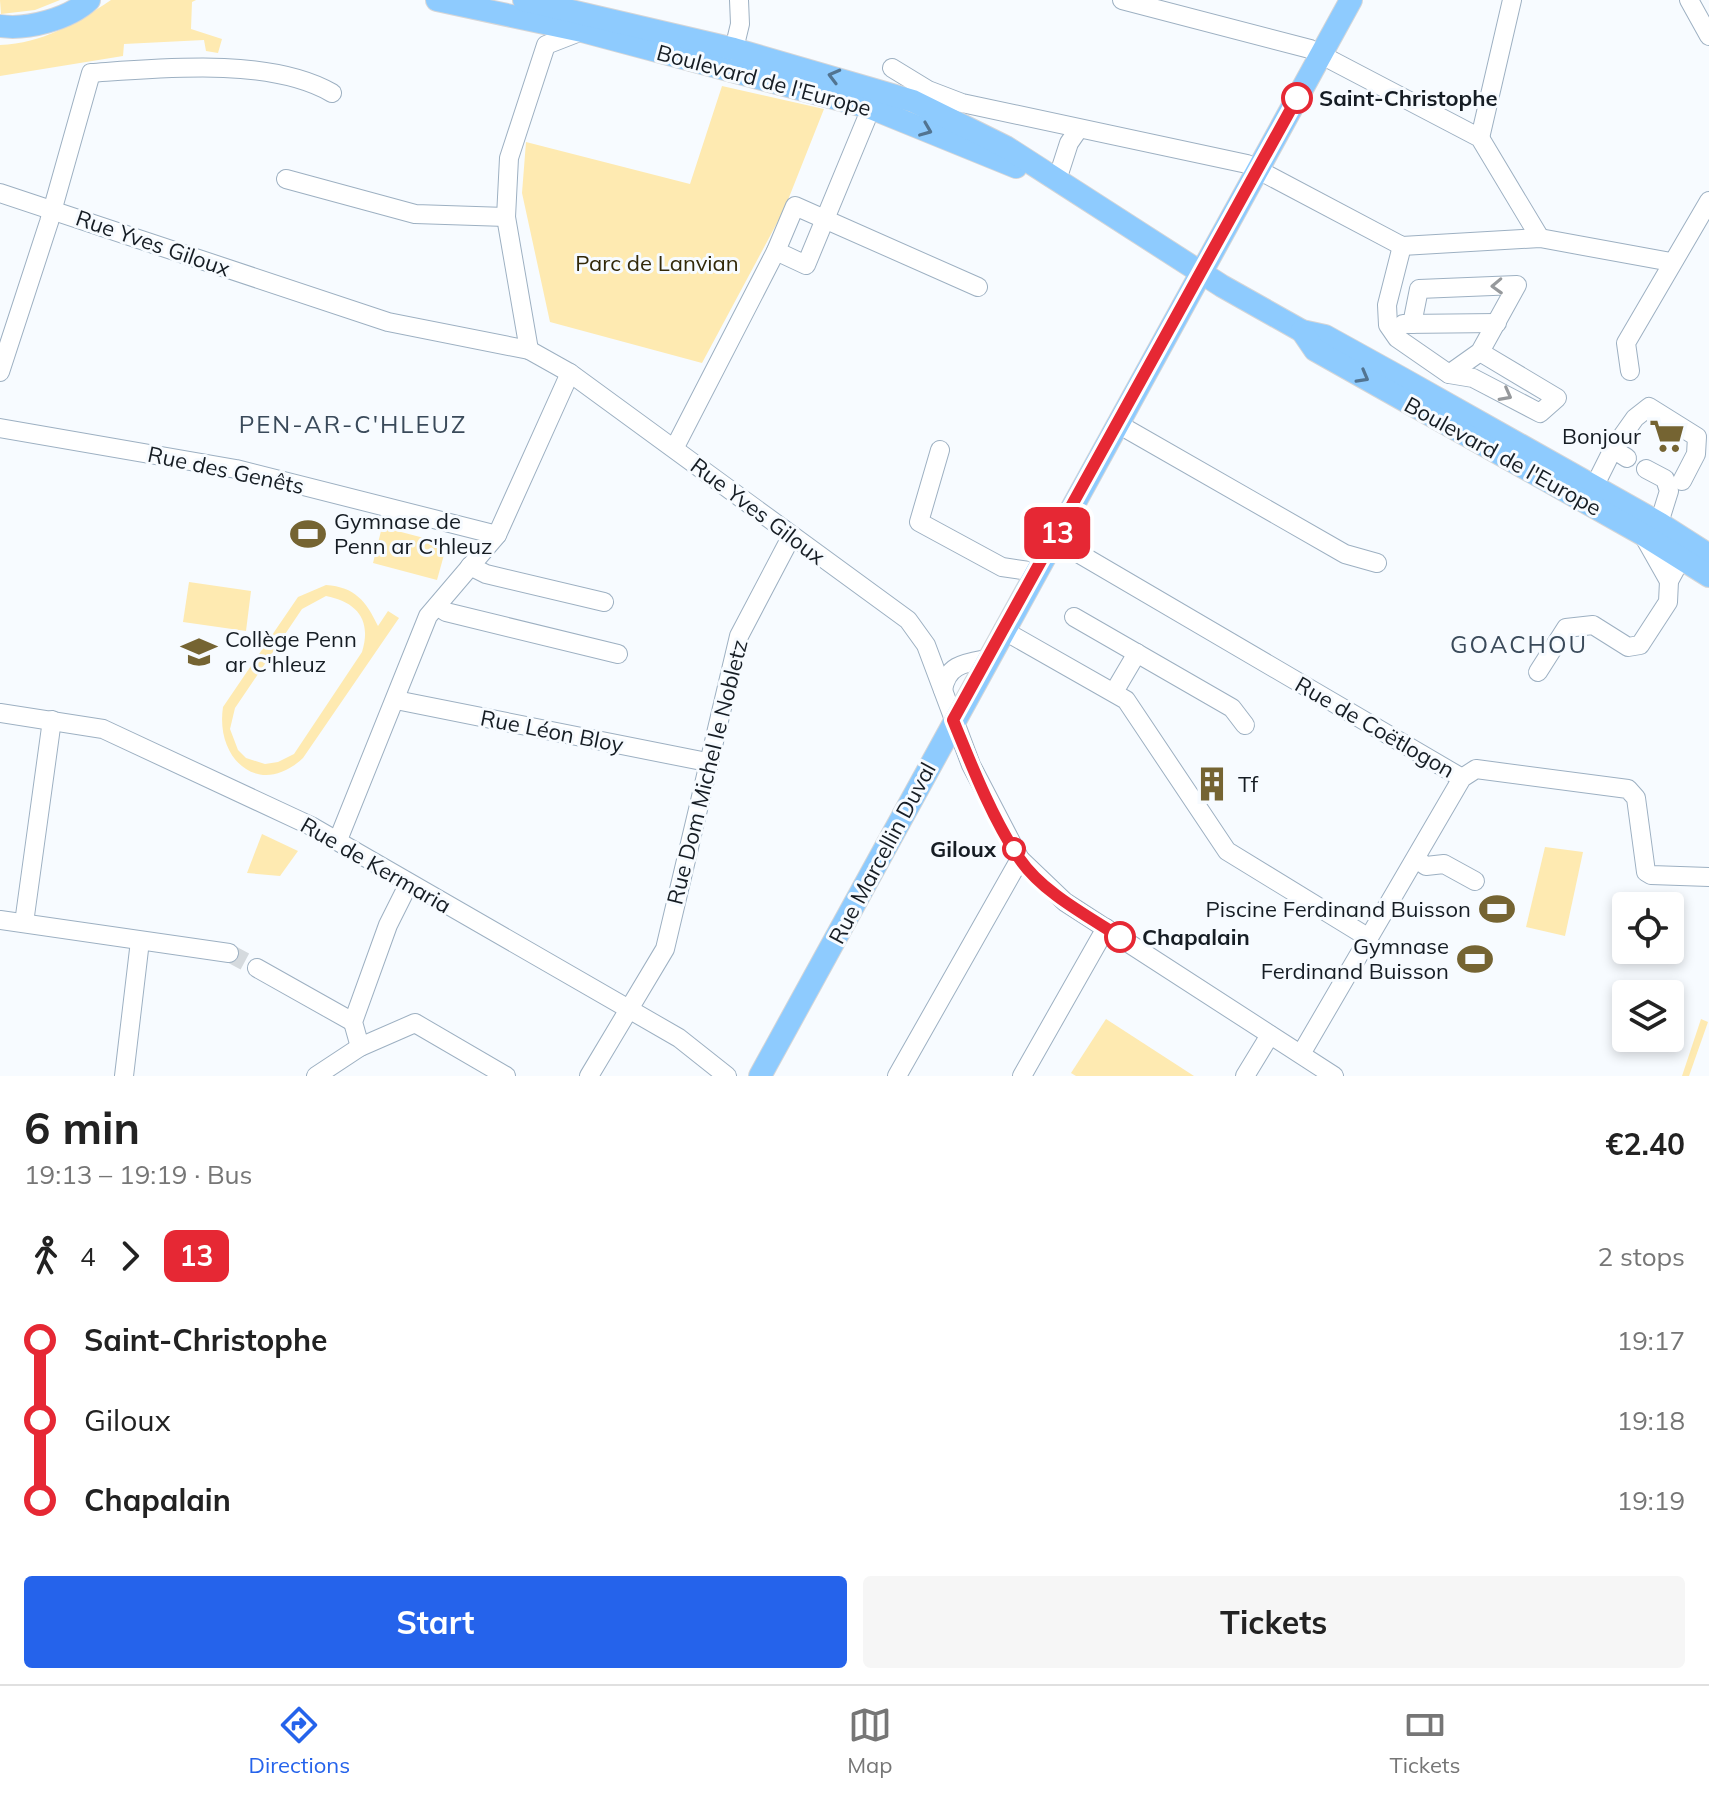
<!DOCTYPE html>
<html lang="en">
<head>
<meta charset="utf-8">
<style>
  :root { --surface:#fff; --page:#f6f6f6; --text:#222; --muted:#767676; --line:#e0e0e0; --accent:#2563eb }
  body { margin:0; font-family:Mulish,sans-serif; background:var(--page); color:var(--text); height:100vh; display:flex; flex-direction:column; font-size:30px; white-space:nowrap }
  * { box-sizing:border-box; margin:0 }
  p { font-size:26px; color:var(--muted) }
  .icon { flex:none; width:44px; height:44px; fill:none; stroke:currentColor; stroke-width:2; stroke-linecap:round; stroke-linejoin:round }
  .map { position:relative; height:1076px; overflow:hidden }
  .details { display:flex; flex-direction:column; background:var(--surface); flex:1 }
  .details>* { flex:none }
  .badge { padding:0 16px; border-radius:12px; font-size:28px; line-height:52px }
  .fabs { position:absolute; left:1612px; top:892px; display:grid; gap:16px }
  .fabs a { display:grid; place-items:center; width:72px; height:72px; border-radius:8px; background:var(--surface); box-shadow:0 4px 12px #0003; font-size:40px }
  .map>.badge { position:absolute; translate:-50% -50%; box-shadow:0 0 0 4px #fff }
  .legs { display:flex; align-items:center; gap:12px; height:88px; padding:0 24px; font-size:26px }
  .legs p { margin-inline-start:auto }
  .head { display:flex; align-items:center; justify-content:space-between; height:136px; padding:0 24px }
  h1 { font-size:44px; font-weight:700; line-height:60px }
  .action { display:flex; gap:16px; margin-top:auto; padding:16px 24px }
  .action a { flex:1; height:92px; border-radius:8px; background:var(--accent); color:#fff; font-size:32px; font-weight:700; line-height:92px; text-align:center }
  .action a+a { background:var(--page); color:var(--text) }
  ul { padding:0 24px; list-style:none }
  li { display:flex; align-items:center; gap:28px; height:80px; font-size:30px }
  li i { display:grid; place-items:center; width:12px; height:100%; margin:0 10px; background:currentColor }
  li i::after { content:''; width:20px; height:20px; margin:-10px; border:6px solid; border-radius:50%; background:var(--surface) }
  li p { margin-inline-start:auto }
  li:first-child i { background:linear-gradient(#0000 50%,currentColor 0) }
  li:last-child i { background:linear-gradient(currentColor 50%,#0000 0) }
  .dock { display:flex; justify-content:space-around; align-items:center; height:112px; border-top:2px solid var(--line); background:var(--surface); font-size:22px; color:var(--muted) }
  .dock a { display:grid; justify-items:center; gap:4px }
  .dock .current { color:var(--accent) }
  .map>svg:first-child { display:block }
  .green { fill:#feeab1; fill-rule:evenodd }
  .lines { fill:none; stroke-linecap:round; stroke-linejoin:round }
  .minor-tunnel { stroke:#d5dade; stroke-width:18; stroke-dasharray:18 9; stroke-linecap:butt }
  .minor-casing { stroke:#9db0c2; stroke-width:20 }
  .major-casing { stroke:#d5d6d8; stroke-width:24 }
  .minor { stroke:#fff; stroke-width:18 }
  .major { stroke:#8ecbfe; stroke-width:22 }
  .oneway { stroke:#527491 }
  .oneway2 { stroke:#96999c }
  .line-1-casing { stroke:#fff; stroke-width:18 }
  .line-1 { stroke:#e62834; stroke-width:12 }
  .stop-1-dot { fill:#fff; stroke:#e62834; stroke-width:4 }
  .labels { text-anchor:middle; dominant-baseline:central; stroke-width:6; stroke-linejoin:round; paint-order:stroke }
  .street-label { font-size:22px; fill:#161d24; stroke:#f7fbff }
  .stop-label { font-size:22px; font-weight:bold; fill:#161d24; stroke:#f7fbff; text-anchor:start }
  .park-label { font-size:22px; fill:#322808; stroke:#f7fbff }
  .poi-label { font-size:22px; fill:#161d24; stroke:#f7fbff; text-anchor:end }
  .neighbourhood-label { font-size:24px; letter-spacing:2px; fill:#3a4a5a; stroke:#f7fbff }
</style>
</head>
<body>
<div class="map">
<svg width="1709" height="1076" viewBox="0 0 1709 1076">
  <rect width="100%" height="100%" fill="#f7fbff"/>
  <!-- green -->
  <g class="green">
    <polygon points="0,0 60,0 35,10 1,14"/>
    <path d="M111 0H196L192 2 191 29 222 39 218 53 206 51 204 40 124 44 123 56 0 76V45C43 43 75 24 111 0Z"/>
    <polygon points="722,86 824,109 784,210 702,363 550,322 522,193 526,142 690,184"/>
    <polygon points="382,527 447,544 437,580 373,563"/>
    <polygon points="189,582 251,591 246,631 183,622"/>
    <path d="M326 585C355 587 366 601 378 626L388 611 399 618 303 758C259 799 215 759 223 707L298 597ZM326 596C357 602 372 620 362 652L294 754 278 762 265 764 246 758 238 750 230 729 235 708 302 609Z"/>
    <polygon points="262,834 298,851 280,876 247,873"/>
    <polygon points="1545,847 1583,852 1565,936 1526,927"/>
    <polygon points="1106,1019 1194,1076 1076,1076 1071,1073"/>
    <polygon points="1701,1019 1708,1022 1689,1076 1682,1076"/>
  </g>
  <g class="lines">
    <!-- minor-tunnel -->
    <polyline class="minor-tunnel" points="229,953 257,968"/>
    <!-- minor casing -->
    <g class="minor-casing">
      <g id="minor">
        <polyline points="1122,0 1310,49 1480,138 1540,238"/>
        <polyline points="1689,0 1709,36"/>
        <polyline points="734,49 740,24 739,0"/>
        <polyline points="892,68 928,90 962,103 1247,164 1402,246 1540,238 1671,262"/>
        <polyline points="1480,138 1512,0"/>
        <polyline points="286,179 415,214 506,217"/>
        <polyline points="1057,180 1069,143 1078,130"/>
        <polyline points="0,193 388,322 529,350 570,373 908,620 926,645 971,765 1020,859 1065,902 1334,1076"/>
        <polyline points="1402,246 1387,305 1388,325 1397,338 1449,374 1473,378 1540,413 1557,398 1480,352"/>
        <polyline points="776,251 806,265 871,108"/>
        <polyline points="1403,324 1497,323"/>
        <polyline points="1412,324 1419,289 1517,285 1480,352 1449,374"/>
        <polyline points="529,350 506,217 509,158 546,45 582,31"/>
        <polyline points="1630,371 1626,343 1709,201"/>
        <path d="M0 372 49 222 91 73C162 68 270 57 332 93"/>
        <polyline points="1118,424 1345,554 1377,563"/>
        <polyline points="0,428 236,469 497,535"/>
        <polyline points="675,447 776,251 795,206 978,287"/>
        <polyline points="1613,449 1635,418 1649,407 1697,437 1696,454 1682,481"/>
        <polyline points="940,450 919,522 1002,567 1036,572"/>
        <polyline points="1646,469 1665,479 1669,491 1659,523"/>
        <polyline points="1594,487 1613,449 1627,458"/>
        <polyline points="1643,535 1669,581"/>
        <polyline points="1054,539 1462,778"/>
        <polyline points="470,566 486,574 604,602"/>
        <polyline points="437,606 446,612 618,654"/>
        <polyline points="1074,617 1232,708 1245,725"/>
        <polyline points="1003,630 1126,700 1227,851 1369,938"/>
        <polyline points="1538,672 1566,628 1593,625 1628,647 1640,645 1668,602 1669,581 1681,559"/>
        <path d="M943 690C947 665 964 663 986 659"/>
        <polyline points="1114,692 1137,653"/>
        <polyline points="396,700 707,762"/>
        <polyline points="0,713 103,729 311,826 679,1038 727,1076"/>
        <polyline points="338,840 428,616 497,535 570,373"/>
        <polyline points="1416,859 1426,866 1444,864 1475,881"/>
        <polyline points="0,920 229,953"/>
        <polyline points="24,923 52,720"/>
        <polyline points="257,968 353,1022"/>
        <polyline points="360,1047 353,1022 388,925 409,883"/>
        <polyline points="1301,1054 1462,778 1476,769 1628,789 1636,798 1646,872 1651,875 1709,877"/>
        <polyline points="124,1076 140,941"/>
        <polyline points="316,1076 360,1047 415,1023 506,1076"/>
        <polyline points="589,1076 665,949 739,636 791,537"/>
        <polyline points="897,1076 1020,859"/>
        <polyline points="1022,1076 1106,928"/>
        <polyline points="1245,1076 1270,1035"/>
      </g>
    </g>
    <!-- major casing -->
    <g class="major-casing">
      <g id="major">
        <polyline points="437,0 582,31 871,108 1016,167"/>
        <polyline points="524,0 734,49 913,101 1006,147 1222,286 1302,331 1325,336 1401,378 1659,523 1709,555"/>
        <path d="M0 26C27 30 69 19 89 0"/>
        <polyline points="1302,331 1315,350 1642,534 1709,576"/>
        <polyline points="760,1076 1351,0"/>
      </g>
    </g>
    <!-- minor -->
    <use href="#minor" class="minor"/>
    <!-- major -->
    <use href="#major" class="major"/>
  </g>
  <!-- one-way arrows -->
  <defs><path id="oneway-chevron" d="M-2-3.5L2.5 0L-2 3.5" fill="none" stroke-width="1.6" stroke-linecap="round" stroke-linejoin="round" transform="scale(2)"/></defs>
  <g class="oneway">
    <use href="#oneway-chevron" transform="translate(834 76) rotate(-165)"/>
    <use href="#oneway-chevron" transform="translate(926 130) rotate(22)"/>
    <use href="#oneway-chevron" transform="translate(1363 377) rotate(29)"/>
  </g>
  <g class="oneway2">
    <use href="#oneway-chevron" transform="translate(1497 286) rotate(178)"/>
    <use href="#oneway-chevron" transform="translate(1506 395) rotate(28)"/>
  </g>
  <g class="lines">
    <!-- line-1 casing -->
    <g class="line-1-casing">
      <path id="line-1" d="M1120 937C1086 915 1042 892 1019 858 992 818 971 764 953 720L1297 98"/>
    </g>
    <!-- line-1 -->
    <use href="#line-1" class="line-1"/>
  </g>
  <!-- icons -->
  <defs>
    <g id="supermarket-bare" transform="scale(2.76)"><path d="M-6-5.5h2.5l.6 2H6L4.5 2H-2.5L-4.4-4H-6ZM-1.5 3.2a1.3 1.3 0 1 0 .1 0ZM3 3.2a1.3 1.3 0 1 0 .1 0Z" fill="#756432" stroke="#f7fbff" stroke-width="2.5" paint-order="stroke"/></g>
    <g id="stadium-bare" transform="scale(2.76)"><path d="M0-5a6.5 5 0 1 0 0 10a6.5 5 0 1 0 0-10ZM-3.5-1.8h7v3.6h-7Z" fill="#756432" stroke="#f7fbff" stroke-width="2.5" paint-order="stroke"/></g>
    <g id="school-bare" transform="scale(2.76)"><path d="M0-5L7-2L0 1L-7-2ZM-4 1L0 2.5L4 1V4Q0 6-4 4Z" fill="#756432" stroke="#f7fbff" stroke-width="2.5" paint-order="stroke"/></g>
    <g id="building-bare" transform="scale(2.76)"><path d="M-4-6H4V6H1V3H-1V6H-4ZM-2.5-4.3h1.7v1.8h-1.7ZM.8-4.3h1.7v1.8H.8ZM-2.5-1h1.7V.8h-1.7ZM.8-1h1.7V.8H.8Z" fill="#756432" stroke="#f7fbff" stroke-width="2.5" paint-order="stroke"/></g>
  </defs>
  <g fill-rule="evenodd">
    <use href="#supermarket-bare" x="1667" y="436"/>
    <use href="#stadium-bare" x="308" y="534"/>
    <use href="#school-bare" x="199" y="652"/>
    <use href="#building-bare" x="1212" y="784"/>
    <use href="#stadium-bare" x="1497" y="909"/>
    <use href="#stadium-bare" x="1475" y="959"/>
  </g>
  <!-- markers -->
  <g class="stop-1-dot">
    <circle cx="1297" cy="98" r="14"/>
    <circle cx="1014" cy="849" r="10"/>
    <circle cx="1120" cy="937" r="14"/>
  </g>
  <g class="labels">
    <!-- street labels -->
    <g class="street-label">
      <text transform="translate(764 80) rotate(15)">Boulevard de l'Europe</text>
      <text transform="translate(153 243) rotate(19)">Rue Yves Giloux</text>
      <text transform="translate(1503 456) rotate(29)">Boulevard de l'Europe</text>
      <text transform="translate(226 470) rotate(12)">Rue des Genêts</text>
      <text transform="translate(758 511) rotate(37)">Rue Yves Giloux</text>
      <text transform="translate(1375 727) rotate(30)">Rue de Coëtlogon</text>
      <text transform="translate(552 731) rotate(11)">Rue Léon Bloy</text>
      <text transform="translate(707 772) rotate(-76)">Rue Dom Michel le Nobletz</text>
      <text transform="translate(882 853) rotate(-62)">Rue Marcellin Duval</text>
      <text transform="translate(376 865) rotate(30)">Rue de Kermaria</text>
    </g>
    <!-- stop labels -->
    <g class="stop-label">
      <text x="1319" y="98">Saint-Christophe</text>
      <text x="996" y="849" text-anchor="end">Giloux</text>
      <text x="1142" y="937">Chapalain</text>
    </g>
    <!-- park labels -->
    <g class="park-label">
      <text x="657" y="263">Parc de Lanvian</text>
    </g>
    <!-- poi labels -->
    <g class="poi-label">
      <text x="1641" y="436">Bonjour</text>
      <text x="334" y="521" text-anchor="start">Gymnase de<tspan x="334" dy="25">Penn ar C'hleuz</tspan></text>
      <text x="225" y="639" text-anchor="start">Collège Penn<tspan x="225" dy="25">ar C'hleuz</tspan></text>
      <text x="1238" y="784" text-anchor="start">Tf</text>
      <text x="1471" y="909">Piscine Ferdinand Buisson</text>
      <text x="1449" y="946">Gymnase<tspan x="1449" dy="25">Ferdinand Buisson</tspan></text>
    </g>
    <!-- neighbourhood labels -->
    <g class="neighbourhood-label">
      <text x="353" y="424">PEN-AR-C'HLEUZ</text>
      <text x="1519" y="644">GOACHOU</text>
    </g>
  </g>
</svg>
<div class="fabs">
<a><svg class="icon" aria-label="locate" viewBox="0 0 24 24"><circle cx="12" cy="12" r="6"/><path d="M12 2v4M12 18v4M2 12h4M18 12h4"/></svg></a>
<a><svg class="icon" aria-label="layers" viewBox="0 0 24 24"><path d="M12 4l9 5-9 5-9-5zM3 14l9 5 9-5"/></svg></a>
</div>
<b class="badge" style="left:1057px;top:533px;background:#e62834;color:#fff">13</b>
</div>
<section class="details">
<div class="head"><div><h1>6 min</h1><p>19:13 – 19:19 · Bus</p></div><b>€2.40</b></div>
<div class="legs"><svg class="icon" aria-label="walk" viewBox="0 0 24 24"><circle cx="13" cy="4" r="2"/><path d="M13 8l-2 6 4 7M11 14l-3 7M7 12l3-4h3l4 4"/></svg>4<svg class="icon" aria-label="forward" viewBox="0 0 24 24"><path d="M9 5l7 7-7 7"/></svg><b class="badge" style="background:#e62834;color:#fff">13</b><p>2 stops</p></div>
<ul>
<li><i style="color:#e62834"></i><b>Saint-Christophe</b><p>19:17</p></li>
<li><i style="color:#e62834"></i><span>Giloux</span><p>19:18</p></li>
<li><i style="color:#e62834"></i><b>Chapalain</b><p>19:19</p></li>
</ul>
<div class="action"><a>Start</a><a>Tickets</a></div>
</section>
<nav class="dock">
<a class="current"><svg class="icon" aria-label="directions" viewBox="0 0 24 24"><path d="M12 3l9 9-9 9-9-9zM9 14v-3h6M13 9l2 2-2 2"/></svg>Directions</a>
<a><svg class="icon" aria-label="map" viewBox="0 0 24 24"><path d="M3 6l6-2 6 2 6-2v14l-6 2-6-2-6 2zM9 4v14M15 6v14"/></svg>Map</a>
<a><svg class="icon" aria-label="tickets" viewBox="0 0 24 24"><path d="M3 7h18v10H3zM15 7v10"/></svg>Tickets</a>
</nav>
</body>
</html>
